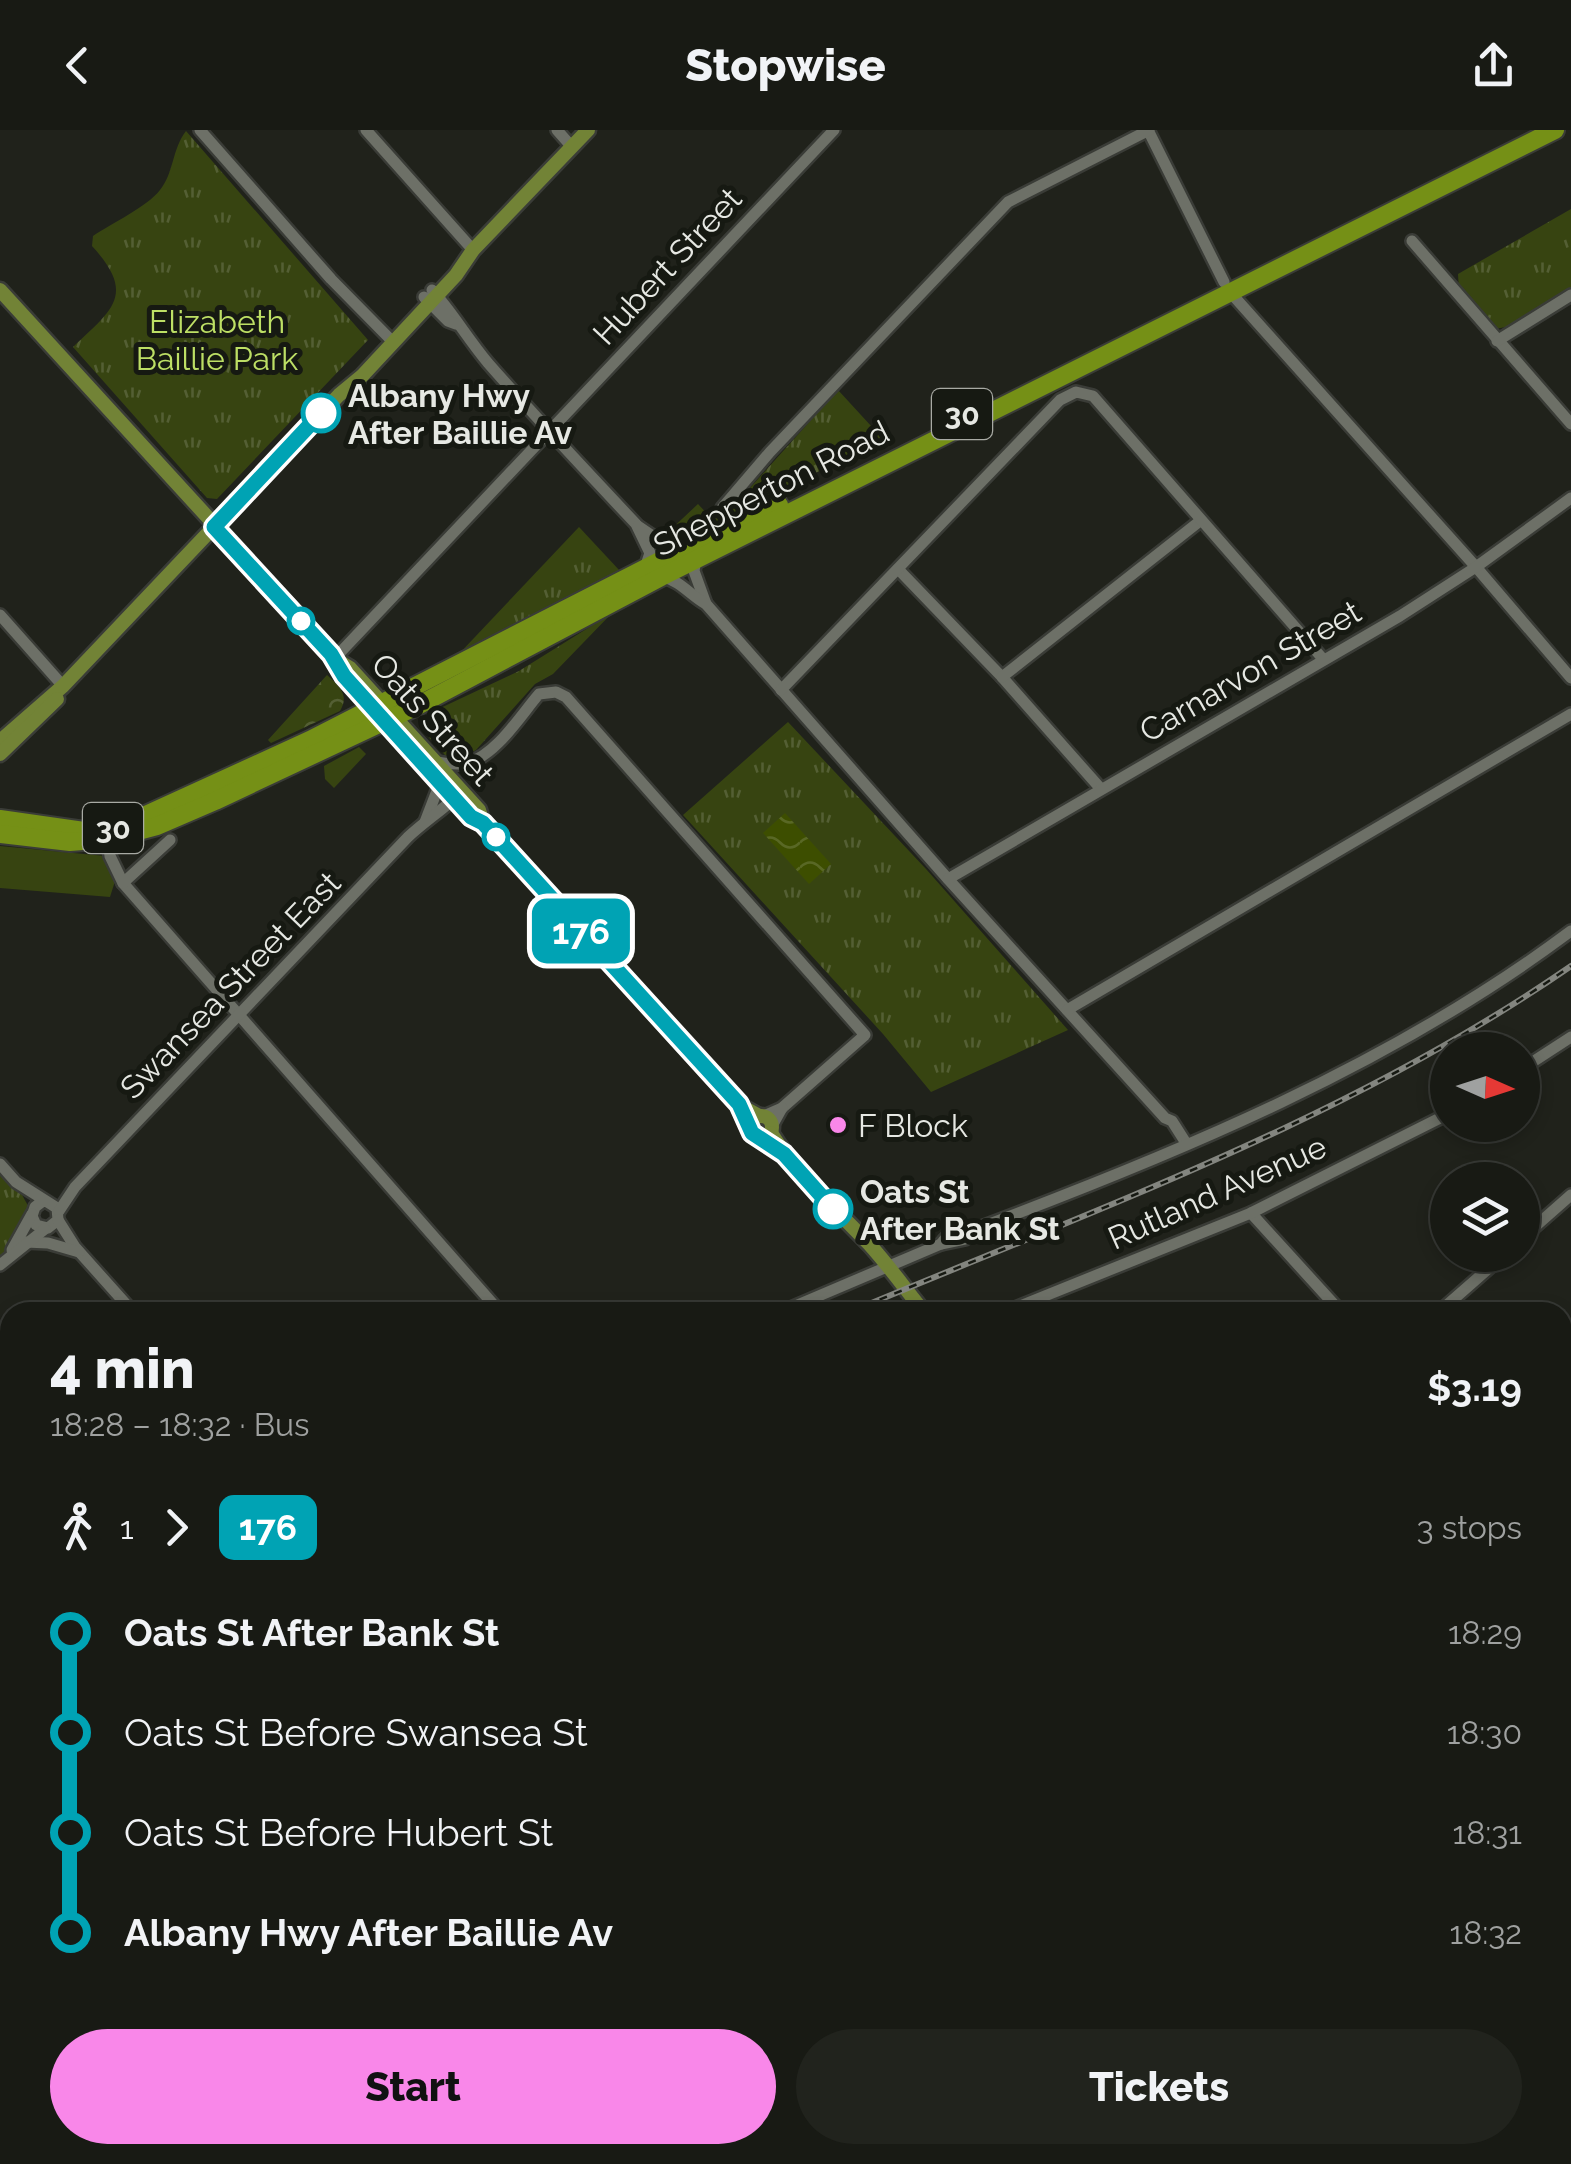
<!DOCTYPE html>
<html lang="en">
<head>
<meta charset="utf-8">
<style>
  :root { --surface:#181a14; --page:#21231d; --text:#f1f3f6; --muted:#9fa1a0; --line:#363834; --accent:#f987e9 }
  body { margin:0; font-family:Raleway,sans-serif; background:var(--page); color:var(--text); height:100vh; display:flex; flex-direction:column; font-size:38px; white-space:nowrap }
  * { box-sizing:border-box; margin:0 }
  p { font-size:32px; color:var(--muted) }
  .icon { flex:none; width:55px; height:55px; fill:none; stroke:currentColor; stroke-width:2; stroke-linecap:round; stroke-linejoin:round }
  .map { position:relative; flex:1; overflow:hidden }
  .sheet { position:absolute; left:0px; top:1172px; width:1572px; height:862px; display:flex; flex-direction:column; background:var(--surface); border-radius:30px 30px 0 0; box-shadow:0 5px 15px #0003,0 0 0 2px var(--line) }
  .sheet>* { flex:none }
  .badge { padding:0 20px; border-radius:15px; font-size:35px; line-height:65px }
  .needle { width:65px; rotate:93deg }
  .fabs { position:absolute; left:1430px; top:902px; display:grid; gap:20px }
  .fabs a { display:grid; place-items:center; width:110px; height:110px; border-radius:50%; background:var(--surface); box-shadow:0 5px 15px #0003,0 0 0 2px var(--line); font-size:50px }
  .map>.badge { position:absolute; translate:-50% -50%; box-shadow:0 0 0 5px #fff }
  .legs { display:flex; align-items:center; gap:15px; height:110px; padding:0 50px; font-size:32px }
  .legs p { margin-inline-start:auto }
  .overview { display:flex; align-items:center; justify-content:space-between; height:170px; padding:0 50px }
  h1 { font-size:55px; font-weight:800; line-height:75px }
  .primary-button { display:flex; gap:20px; margin-top:auto; padding:20px 50px }
  .primary-button a { flex:1; height:115px; border-radius:60px; background:var(--accent); color:#111; font-size:40px; font-weight:800; line-height:115px; text-align:center }
  .primary-button a+a { background:var(--page); color:var(--text) }
  ul { padding:0 50px; list-style:none }
  li { display:flex; align-items:center; gap:35px; height:100px; font-size:38px }
  li i { display:grid; place-items:center; width:15px; height:100%; margin:0 12px; background:currentColor }
  li i::after { content:''; width:25px; height:25px; margin:-12px; border:8px solid; border-radius:50%; background:var(--surface) }
  li p { margin-inline-start:auto }
  li:first-child i { background:linear-gradient(#0000 50%,currentColor 0) }
  li:last-child i { background:linear-gradient(currentColor 50%,#0000 0) }
  header { display:flex; justify-content:space-between; align-items:center; height:130px; padding:0 50px; background:var(--surface); font-size:45px; font-weight:800 }
  .map>svg:first-child { display:block }
  .grass { fill:#374411 }
  .forest { fill:url(#forest-crowns) }
  .park { fill:url(#park-tufts) }
  .water { fill:url(#water-waves) }
  .lines { fill:none; stroke-linecap:round; stroke-linejoin:round }
  .minor-casing { stroke:#3a3c37; stroke-width:16 }
  .major-casing { stroke:#3a3c37; stroke-width:19 }
  .highway-casing { stroke:#3a3c37; stroke-width:22 }
  .minor { stroke:#6d7067; stroke-width:11 }
  .major { stroke:#728336; stroke-width:14 }
  .highway { stroke:#759016; stroke-width:18 }
  .rail-casing { stroke:#83857f; stroke-width:6 }
  .rail { stroke:#161912; stroke-width:2.5; stroke-dasharray:8; stroke-linecap:butt }
  .line-1-casing { stroke:#fff; stroke-width:22 }
  .line-1 { stroke:#00a3b4; stroke-width:15 }
  .stop-1-dot { fill:#fff; stroke:#00a3b4; stroke-width:5 }
  .poi-dot { fill:#f987e9; stroke:#161912; stroke-width:4 }
  .labels { text-anchor:middle; dominant-baseline:central; stroke-width:10; stroke-linejoin:round; paint-order:stroke }
  .shield { fill:#161912; stroke:#a8aaa4; stroke-width:2.5 }
  .shield-label { font-size:30px; font-weight:bold; fill:#e6e8e3 }
  .street-label { font-size:32px; fill:#e6e8e3; stroke:#161912 }
  .park-label { font-size:32px; fill:#bddf65; stroke:#161912 }
  .stop-label { font-size:32px; font-weight:bold; fill:#e6e8e3; stroke:#161912; text-anchor:start }
  .poi-label { font-size:32px; fill:#e6e8e3; stroke:#161912; text-anchor:start }
</style>
</head>
<body>
<header><svg class="icon" aria-label="back" viewBox="0 0 24 24"><path d="M15 5l-7 7 7 7"/></svg>Stopwise<svg class="icon" aria-label="share" viewBox="0 0 24 24"><path d="M12 15V3M7 8l5-5 5 5M5 13v7h14v-7"/></svg></header>
<div class="map">
<svg width="1571" height="2034" viewBox="0 0 1571 2034">
  <defs>
    <pattern id="forest-crowns" width="20" height="18" patternUnits="userSpaceOnUse" patternTransform="scale(2.5)"><rect width="20" height="18" fill="#374411"/><path d="M2 6a3 3 0 1 1 6 0M12 15a3 3 0 1 1 6 0" fill="none" stroke="#545f34"/></pattern>
    <pattern id="park-tufts" width="24" height="20" patternUnits="userSpaceOnUse" patternTransform="scale(2.5)"><rect width="24" height="20" fill="#374411"/><path d="M3 7l-1-3M5 7V3M7 7l1-3M15 17l-1-3M17 17v-4M19 17l1-3" fill="none" stroke="#545f34"/></pattern>
    <pattern id="water-waves" width="16" height="10" patternUnits="userSpaceOnUse" patternTransform="scale(2.5)"><rect width="16" height="10" fill="#3d4e00"/><path d="M0 5q4-4 8 0t8 0" fill="none" stroke="#596825"/></pattern>
  </defs>
  <rect width="100%" height="100%" fill="#20221b"/>
  <!-- grass -->
  <polygon class="grass" points="0,716 105,726 108,737 116,748 110,767 0,758"/>
  <!-- forest -->
  <g class="forest">
    <path d="M327 545C339 556 350 565 340 581L271 613 268 610Z"/>
    <polygon points="359,617 366,624 334,658 325,649 324,636"/>
  </g>
  <!-- park -->
  <g class="park">
    <path d="M186 1 368 210 217 369 207 368 73 217C112 180 137 165 92 116L93 106C112 93 147 77 160 60 174 43 172 19 186 1Z"/>
    <polygon points="1571,79 1571,159 1511,196 1495,199 1459,161 1458,144"/>
    <polygon points="838,260 883,309 685,409 672,409 666,404 698,374 711,388 722,389"/>
    <polygon points="579,397 620,441 457,526"/>
    <polygon points="612,483 553,544 535,554 476,620 464,627 445,625 422,600 422,592 432,582 519,541"/>
    <polygon points="788,592 926,739 1068,900 931,962 883,904 683,685"/>
    <polygon points="0,1036 16,1054 32,1083 0,1135"/>
  </g>
  <!-- water -->
  <polygon class="water" points="785,683 831,734 809,754 763,703"/>
  <g class="lines">
    <!-- minor casing -->
    <g class="minor-casing">
      <g id="minor">
        <polyline points="200,0 331,149 393,212"/>
        <polyline points="366,0 473,120"/>
        <polyline points="557,0 572,17"/>
        <polyline points="1148,0 1224,152"/>
        <polyline points="1412,111 1571,294"/>
        <path d="M432 160C453 183 467 208 488 233 536 288 586 341 636 394L650 423 645 438"/>
        <polyline points="1230,162 1476,437 1571,548"/>
        <polyline points="424,167 448,191 456,194"/>
        <polyline points="1497,211 1571,165"/>
        <polyline points="722,378 770,322 1008,72 1149,0"/>
        <polyline points="638,396 666,415 683,419"/>
        <polyline points="696,429 694,441 706,474"/>
        <polyline points="898,439 1002,547 1101,659"/>
        <path d="M662 447C680 450 691 466 706 474L948 749 1165 988 1172 991 1186 1013"/>
        <polyline points="0,485 63,556"/>
        <polyline points="335,528 834,0"/>
        <polyline points="1002,547 1200,391"/>
        <polyline points="781,560 1060,270 1076,262 1093,266 1323,529"/>
        <path d="M436 632C446 633 459 636 468 633 497 624 520 586 539 564L556 562 566 567 865 905 782 978 764 986"/>
        <polyline points="425,692 440,653"/>
        <polyline points="108,709 110,726 123,753 500,1182"/>
        <polyline points="948,749 1400,486 1476,437 1571,368"/>
        <polyline points="123,753 170,710"/>
        <polyline points="1067,880 1571,584"/>
        <polyline points="1522,939 1571,907"/>
        <polyline points="772,996 782,978"/>
        <polyline points="0,1034 16,1052 57,1078 58,1090 48,1098 36,1095 32,1086 35,1077 43,1071"/>
        <path d="M59 1081 75 1057 408 707C425 691 443 680 460 663"/>
        <polyline points="1251,1083 1341,1182"/>
        <polyline points="58,1090 75,1117 133,1182"/>
        <polyline points="1522,1108 1571,1065"/>
        <polyline points="26,1112 48,1113 79,1122"/>
        <path d="M941 1114C947 1105 957 1099 968 1102 1177 1024 1392 935 1571 801"/>
        <polyline points="12,1120 32,1084"/>
        <polyline points="0,1135 45,1099"/>
        <polyline points="781,1182 941,1114 965,1109 968,1102"/>
        <polyline points="1005,1182 1251,1083 1448,984"/>
        <polyline points="1439,1182 1504,1125"/>
        <polyline points="1562,1310 1571,1303"/>
        <polyline points="1562,1430 1571,1439"/>
        <polyline points="1562,1550 1571,1542"/>
        <polyline points="0,1678 10,1668"/>
        <polyline points="1562,1780 1571,1773"/>
        <polyline points="0,1803 10,1793"/>
        <polyline points="1562,2018 1571,2011"/>
        <polyline points="889,2025 897,2034"/>
        <polyline points="1298,2025 1306,2034"/>
        <polyline points="1277,2034 1287,2025"/>
        <polyline points="1545,2034 1555,2025"/>
      </g>
    </g>
    <!-- major casing -->
    <g class="major-casing">
      <g id="major">
        <polyline points="0,160 276,462 335,528 344,545 471,687 483,693 715,950 739,975 759,986"/>
        <polyline points="335,529 350,538 479,680 483,693"/>
        <polyline points="0,611 63,556 339,265 362,246 456,145 473,120 588,0"/>
        <polyline points="0,624 57,569"/>
        <circle cx="761" cy="997" r="11"/>
        <path d="M771 1003C798 1046 835 1078 870 1115 889 1136 906 1160 924 1182"/>
        <polyline points="1562,1886 1571,1896"/>
      </g>
    </g>
    <!-- highway casing -->
    <g class="highway-casing">
      <g id="highway">
        <polyline points="0,689 84,701"/>
        <polyline points="124,695 310,610 683,419 779,375"/>
        <polyline points="0,704 70,712 108,709 157,696 215,671 419,575 661,447 1555,0"/>
      </g>
    </g>
    <!-- minor -->
    <use href="#minor" class="minor"/>
    <!-- major -->
    <use href="#major" class="major"/>
    <!-- highway -->
    <use href="#highway" class="highway"/>
    <!-- rail casing -->
    <g class="rail-casing">
      <g id="rail">
        <path d="M850 1182C1096 1079 1350 989 1571 836"/>
        <polyline points="0,1743 10,1733"/>
      </g>
    </g>
    <!-- rail -->
    <use href="#rail" class="rail"/>
  </g>
  <g class="lines">
    <!-- line-1 casing -->
    <g class="line-1-casing">
      <polyline id="line-1" points="321,283 214,397 331,524 344,546 471,687 483,693 739,974 752,1003 784,1024 833,1079"/>
    </g>
    <!-- line-1 -->
    <use href="#line-1" class="line-1"/>
  </g>
  <!-- markers -->
  <g class="stop-1-dot">
    <circle cx="321" cy="283" r="18"/>
    <circle cx="301" cy="491" r="12"/>
    <circle cx="496" cy="707" r="12"/>
    <circle cx="833" cy="1079" r="18"/>
  </g>
  <circle class="poi-dot" cx="838" cy="995" r="10"/>
  <g class="labels">
    <!-- shield labels -->
    <g class="shield">
      <rect x="932" y="259" width="60" height="50" rx="8"/>
      <rect x="83" y="673" width="60" height="50" rx="8"/>
    </g>
    <g class="shield-label">
      <text x="962" y="284">30</text>
      <text x="113" y="698">30</text>
    </g>
    <!-- street labels -->
    <g class="street-label">
      <text transform="translate(667 136) rotate(-47)">Hubert Street</text>
      <text transform="translate(771 358) rotate(-27)">Shepperton Road</text>
      <text transform="translate(1250 541) rotate(-30)">Carnarvon Street</text>
      <text transform="translate(433 589) rotate(48)">Oats Street</text>
      <text transform="translate(230 855) rotate(-46)">Swansea Street East</text>
      <text transform="translate(1217 1062) rotate(-24)">Rutland Avenue</text>
    </g>
    <!-- park labels -->
    <g class="park-label">
      <text x="217" y="191">Elizabeth<tspan x="217" dy="37">Baillie Park</tspan></text>
    </g>
    <!-- stop labels -->
    <g class="stop-label">
      <text x="348" y="265">Albany Hwy<tspan x="348" dy="37">After Baillie Av</tspan></text>
      <text x="860" y="1061">Oats St<tspan x="860" dy="37">After Bank St</tspan></text>
    </g>
    <!-- poi labels -->
    <g class="poi-label">
      <text x="858" y="995">F Block</text>
    </g>
  </g>
</svg>
<div class="fabs">
<a><svg class="needle" viewBox="-14 -14 28 28"><path d="M0-13l5 13h-10z" fill="#e53935"/><path d="M0 13l5-13h-10z" fill="#9fa1a0"/></svg></a>
<a><svg class="icon" aria-label="layers" viewBox="0 0 24 24"><path d="M12 4l9 5-9 5-9-5zM3 14l9 5 9-5"/></svg></a>
</div>
<b class="badge" style="left:581px;top:801px;background:#00a3b4;color:#fff">176</b>
<section class="sheet">
<div class="overview"><div><h1>4 min</h1><p>18:28 – 18:32 · Bus</p></div><b>$3.19</b></div>
<div class="legs"><svg class="icon" aria-label="walk" viewBox="0 0 24 24"><circle cx="13" cy="4" r="2"/><path d="M13 8l-2 6 4 7M11 14l-3 7M7 12l3-4h3l4 4"/></svg>1<svg class="icon" aria-label="forward" viewBox="0 0 24 24"><path d="M9 5l7 7-7 7"/></svg><b class="badge" style="background:#00a3b4;color:#fff">176</b><p>3 stops</p></div>
<ul>
<li><i style="color:#00a3b4"></i><b>Oats St After Bank St</b><p>18:29</p></li>
<li><i style="color:#00a3b4"></i><span>Oats St Before Swansea St</span><p>18:30</p></li>
<li><i style="color:#00a3b4"></i><span>Oats St Before Hubert St</span><p>18:31</p></li>
<li><i style="color:#00a3b4"></i><b>Albany Hwy After Baillie Av</b><p>18:32</p></li>
</ul>
<div class="primary-button"><a>Start</a><a>Tickets</a></div>
</section>
</div>
</body>
</html>
